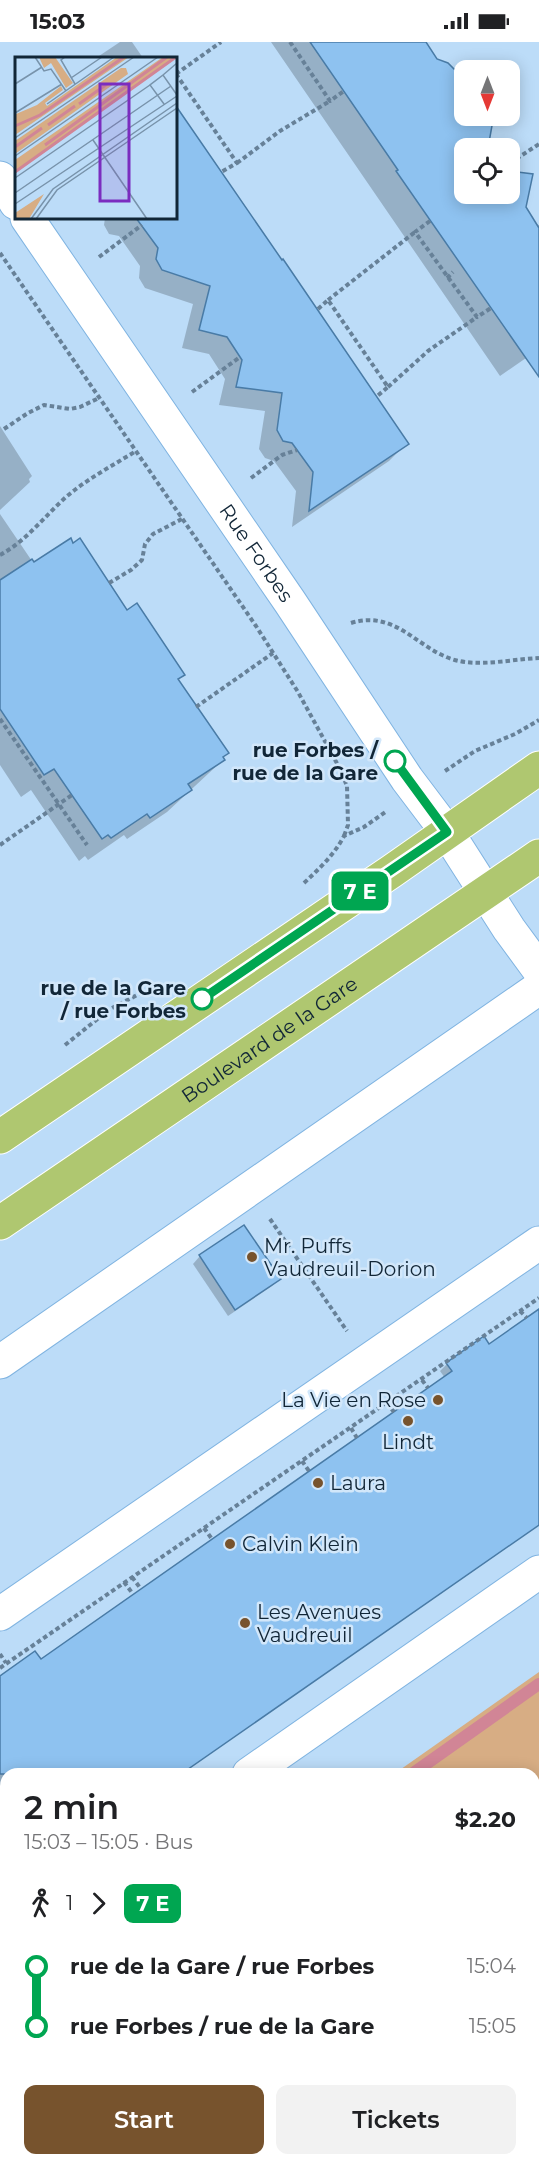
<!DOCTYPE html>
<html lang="en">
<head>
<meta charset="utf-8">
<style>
  :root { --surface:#fff; --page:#f2f2f2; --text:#202124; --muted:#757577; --accent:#77532d }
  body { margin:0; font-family:Montserrat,sans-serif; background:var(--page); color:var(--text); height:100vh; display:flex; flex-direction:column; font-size:22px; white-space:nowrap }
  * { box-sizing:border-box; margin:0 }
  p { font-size:20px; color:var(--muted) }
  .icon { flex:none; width:33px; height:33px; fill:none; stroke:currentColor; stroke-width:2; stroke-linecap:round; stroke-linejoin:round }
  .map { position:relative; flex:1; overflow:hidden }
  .drawer { position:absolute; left:0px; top:1726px; width:540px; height:398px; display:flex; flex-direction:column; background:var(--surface); border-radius:18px 18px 0 0; box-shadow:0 3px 15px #0003 }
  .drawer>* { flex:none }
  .badge { padding:0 12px; border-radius:9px; font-size:21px; line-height:39px }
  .needle { width:39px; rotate:180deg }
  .tools { position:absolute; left:454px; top:18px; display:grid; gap:12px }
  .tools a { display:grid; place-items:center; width:66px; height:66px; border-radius:12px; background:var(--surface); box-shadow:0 3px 15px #0003; font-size:30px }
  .map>.badge { position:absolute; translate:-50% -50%; box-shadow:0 0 0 3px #fff }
  .legs { display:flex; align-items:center; gap:9px; height:66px; padding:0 24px; font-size:20px }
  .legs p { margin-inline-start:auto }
  .summary { display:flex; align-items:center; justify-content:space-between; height:102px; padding:0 24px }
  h1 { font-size:33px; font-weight:600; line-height:45px }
  .primary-button { display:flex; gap:12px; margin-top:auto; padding:12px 24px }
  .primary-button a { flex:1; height:69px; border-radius:12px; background:var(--accent); color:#fff; font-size:24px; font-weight:600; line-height:69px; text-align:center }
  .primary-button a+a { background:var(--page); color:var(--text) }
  ul { padding:0 24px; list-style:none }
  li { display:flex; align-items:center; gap:21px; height:60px; font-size:22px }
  li i { display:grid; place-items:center; width:9px; height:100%; margin:0 8px; background:currentColor }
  li i::after { content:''; width:15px; height:15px; margin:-8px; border:4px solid; border-radius:50%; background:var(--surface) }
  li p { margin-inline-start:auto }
  li:first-child i { background:linear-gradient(#0000 50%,currentColor 0) }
  li:last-child i { background:linear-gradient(currentColor 50%,#0000 0) }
  .status { display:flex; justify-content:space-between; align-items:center; height:42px; padding:0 30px; background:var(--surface); direction:ltr }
  .status svg { height:16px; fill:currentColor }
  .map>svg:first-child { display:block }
  .green { fill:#d7ad84 }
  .shadow { fill:#0003 }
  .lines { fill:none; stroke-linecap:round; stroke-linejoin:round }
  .stream { stroke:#d18596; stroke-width:12 }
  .building { fill:#8ec2f0; stroke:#497ba6; stroke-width:1.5 }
  .minor-casing { stroke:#80b4e1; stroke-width:35 }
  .major-casing { stroke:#fff; stroke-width:35 }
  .highway-casing { stroke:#fff; stroke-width:35 }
  .path { stroke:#678198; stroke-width:4; stroke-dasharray:4.5 3; stroke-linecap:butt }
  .minor { stroke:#fff; stroke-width:33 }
  .major { stroke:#afc770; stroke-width:33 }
  .highway { stroke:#7aa210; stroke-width:33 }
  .line-1-casing { stroke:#fff; stroke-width:14 }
  .line-1 { stroke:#00a651; stroke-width:9 }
  .stop-1-dot { fill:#fff; stroke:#00a651; stroke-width:3 }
  .poi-dot { fill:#77532d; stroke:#d2e7fa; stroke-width:2 }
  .labels { text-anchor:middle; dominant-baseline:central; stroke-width:5; stroke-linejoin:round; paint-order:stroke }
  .street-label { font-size:20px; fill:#112637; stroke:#d2e7fa }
  .stop-label { font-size:20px; font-weight:bold; fill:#112637; stroke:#d2e7fa; text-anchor:end }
  .poi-label { font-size:20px; fill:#112637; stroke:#d2e7fa; text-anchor:start }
  .inset-river { fill:none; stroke:#d18596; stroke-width:3 }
  .inset-road { fill:none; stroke:#7893ab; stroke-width:1.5 }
  .view { fill:#7b2cbf; fill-opacity:0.15; stroke:#7b2cbf; stroke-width:3 }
  .inset-edge { fill:none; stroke:#112637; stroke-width:3 }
</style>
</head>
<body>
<div class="status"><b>15:03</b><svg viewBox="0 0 49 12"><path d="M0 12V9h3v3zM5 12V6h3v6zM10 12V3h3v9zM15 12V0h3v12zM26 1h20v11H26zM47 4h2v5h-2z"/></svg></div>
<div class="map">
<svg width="539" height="2123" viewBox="0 0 539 2123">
  <rect width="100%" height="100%" fill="#bcdcf8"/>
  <!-- green -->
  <g class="green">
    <polygon points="539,1630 539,1823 534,1827 534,1732 394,1732"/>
    <polygon points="539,1939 539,2123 270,2123 278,2118 534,2118 534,1942"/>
    <polygon points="6,2008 6,2118 119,2118 111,2123 0,2123 0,2012"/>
  </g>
  <!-- shadow -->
  <g class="shadow">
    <polygon points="120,0 132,0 143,16 96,16"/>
    <polygon points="271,0 424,0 454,73 489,106 465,106 465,152 510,152 510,130 521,179 539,183 539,307 500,334"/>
    <polygon points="176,64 407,401 389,419 292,485 296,449 274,419 265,416 259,407 265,369 219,363 225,337 209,312 182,306 193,262 145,246 139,236 140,224 119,194 109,192 104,183 105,176 176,176"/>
    <polygon points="0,384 32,434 29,437 30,440 0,468"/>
    <polygon points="0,472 34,522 127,570 183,633 177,639 223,718 167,770 127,797 124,793 88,818 85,814 79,819 31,748 21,755 0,723"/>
    <polygon points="243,1185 279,1237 272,1244 228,1274 193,1222 200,1214"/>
    <polygon points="539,1268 539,1483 181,1732 6,1732 6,1855 0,1859 0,1635 40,1619 445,1336 440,1329 447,1322 489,1304"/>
  </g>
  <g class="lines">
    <!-- stream -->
    <g class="stream">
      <polyline points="412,1732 539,1642"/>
      <polyline points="534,1758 539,1754"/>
      <polyline points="0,2025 6,2021"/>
      <polyline points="534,2042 539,2039"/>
      <polyline points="479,2118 483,2123"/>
      <polyline points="16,2123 23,2118"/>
      <polyline points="419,2123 426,2118"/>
    </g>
  </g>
  <!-- building -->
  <g class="building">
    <polygon points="310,0 426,0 437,17 448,21 457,30 455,72 493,78 488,106 465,106 465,152 510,152 510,129 533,132 526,165 539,186 539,335 396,129 398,128"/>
    <polygon points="176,64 282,218 283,217 409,402 309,469 313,430 292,401 283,399 277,388 282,351 236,345 242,318 227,295 199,288 210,244 162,228 156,217 158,206 136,176 176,176"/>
    <polygon points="71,496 73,501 80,496 127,568 137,561 185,633 178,637 229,711 223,715 225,718 188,742 192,748 150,776 147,772 111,796 108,793 102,797 54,727 44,733 0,667 0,538 32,517 34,520"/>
    <polygon points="244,1183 281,1237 235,1268 199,1213"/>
    <polygon points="539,1267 539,1483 181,1732 0,1732 0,1634 35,1609 41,1617 452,1329 446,1321 484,1294 489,1302"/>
  </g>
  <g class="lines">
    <!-- minor casing -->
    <g class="minor-casing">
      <g id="minor">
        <polyline points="0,136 16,161"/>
        <path id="s1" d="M27 176 290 560 407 737 447 790 509 887 539 928"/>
        <polyline points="0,1320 539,946"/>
        <polyline points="0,1572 539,1201"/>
        <polyline points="249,1732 539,1530"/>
        <polyline points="0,1906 6,1902"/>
      </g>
    </g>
    <!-- major casing -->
    <g class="major-casing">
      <g id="major">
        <polyline points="0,1095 392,829 539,726"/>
        <path id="s2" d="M0 1181 539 814"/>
      </g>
    </g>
    <!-- highway casing -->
    <g class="highway-casing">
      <g id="highway">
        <polyline points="534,1893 539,1889"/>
        <polyline points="203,2123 210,2118"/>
      </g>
    </g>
    <!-- path -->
    <g class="path">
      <polyline points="290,0 330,59 344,49"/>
      <polyline points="176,32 237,121 221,130"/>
      <polyline points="176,32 221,0"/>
      <polyline points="237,121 280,89 330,59"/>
      <polyline points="510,121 539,102"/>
      <polyline points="430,179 415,190 477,275 491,266"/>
      <polyline points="0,211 256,584 298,650 339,725 347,744 348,783 344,794"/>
      <polyline points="99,215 142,183"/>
      <polyline points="447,236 453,230"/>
      <polyline points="328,258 415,190"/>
      <polyline points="318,267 328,258 388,345 376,355"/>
      <polyline points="388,345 428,309 477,275"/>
      <polyline points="192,350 240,315"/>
      <polyline points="4,387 28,371 44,363 70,367 80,365 99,356"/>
      <polyline points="251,436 282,413 297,408"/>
      <path d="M0 513C26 499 44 475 66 455 87 437 112 424 136 409"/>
      <polyline points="109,541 131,528 142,518 145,502 153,492 182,477"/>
      <path d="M351 581C400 566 421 615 465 620 489 623 515 617 539 616"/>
      <polyline points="196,665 273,611"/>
      <polyline points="0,677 87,803"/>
      <polyline points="445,729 475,709 515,692 539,678"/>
      <polyline points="0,803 72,753"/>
      <path d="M304 841C320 826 334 813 344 794L364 785 387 769"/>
      <polyline points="65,1003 110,967 145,949"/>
      <polyline points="270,1177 347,1289"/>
      <polyline points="264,1212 285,1199"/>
      <polyline points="520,1269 527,1276"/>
      <polyline points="422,1338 428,1346"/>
      <polyline points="387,1361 394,1370"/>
      <polyline points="351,1386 357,1396"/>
      <polyline points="302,1419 309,1429"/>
      <polyline points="204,1486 212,1497"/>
      <polyline points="132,1535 141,1547"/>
      <polyline points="124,1540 133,1552"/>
      <polyline points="0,1612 6,1621"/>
      <polyline points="0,1626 539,1256"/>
    </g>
    <!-- minor -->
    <use href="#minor" class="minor"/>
    <!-- major -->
    <use href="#major" class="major"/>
    <!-- highway -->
    <use href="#highway" class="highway"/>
  </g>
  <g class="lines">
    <!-- line-1 casing -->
    <g class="line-1-casing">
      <polyline id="line-1" points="202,957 447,790 395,719"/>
    </g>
    <!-- line-1 -->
    <use href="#line-1" class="line-1"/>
  </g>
  <!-- markers -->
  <g class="stop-1-dot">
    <circle cx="395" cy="719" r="10"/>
    <circle cx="202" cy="957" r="10"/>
  </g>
  <g class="poi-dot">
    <circle cx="252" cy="1215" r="6"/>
    <circle cx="438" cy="1358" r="6"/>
    <circle cx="408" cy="1379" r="6"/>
    <circle cx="318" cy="1441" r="6"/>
    <circle cx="230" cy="1502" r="6"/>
    <circle cx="245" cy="1581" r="6"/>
  </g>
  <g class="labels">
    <!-- street labels -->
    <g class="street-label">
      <text stroke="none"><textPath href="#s1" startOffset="406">Rue Forbes</textPath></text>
      <text stroke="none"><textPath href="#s2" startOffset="326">Boulevard de la Gare</textPath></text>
    </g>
    <!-- stop labels -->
    <g class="stop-label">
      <text x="378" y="708">rue Forbes /<tspan x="378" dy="23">rue de la Gare</tspan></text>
      <text x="186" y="946">rue de la Gare<tspan x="186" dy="23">/ rue Forbes</tspan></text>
    </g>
    <!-- poi labels -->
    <g class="poi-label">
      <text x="264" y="1204">Mr. Puffs<tspan x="264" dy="23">Vaudreuil-Dorion</tspan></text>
      <text x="426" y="1358" text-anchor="end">La Vie en Rose</text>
      <text x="408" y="1400" text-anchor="middle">Lindt</text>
      <text x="330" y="1441">Laura</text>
      <text x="242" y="1502">Calvin Klein</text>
      <text x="257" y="1570">Les Avenues<tspan x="257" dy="23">Vaudreuil</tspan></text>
    </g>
  </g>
  <!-- overview -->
  <g transform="translate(15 15)">
    <rect width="162" height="162" fill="#bcdcf8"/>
    <path d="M24 0H40L58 26 51 31 36 6 29 11ZM102 0H114L0 78 1 57 22 48 46 29 48 33 30 46 32 49ZM148 0H162L0 116V103ZM106 11H111L113 17 0 97V84ZM29 137 14 162H0V156Z" fill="#d7ad84"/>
    <path class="inset-river" d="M64 47 92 27M33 68 60 49M0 69 25 58 109 0M30 88 152 0M0 90 27 71M0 115 161 0"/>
    <path class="inset-road" d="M20 0 29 14 36 12 51 34M50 0 46 3 60 27M148 18 162 6M56 21 87 0M0 27 27 10M32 47 99 0M149 47 135 28 148 18 162 38M0 56 47 27M0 81 119 0M78 83 132 162M0 99 143 0M0 121 135 28M0 136 156 29M0 147 162 39M16 162 38 132 162 46M21 162 42 133 162 51"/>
    <path class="view" d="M85 27H114V144H85Z"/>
    <rect width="162" height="162" class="inset-edge"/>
  </g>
</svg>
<div class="tools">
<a><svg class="needle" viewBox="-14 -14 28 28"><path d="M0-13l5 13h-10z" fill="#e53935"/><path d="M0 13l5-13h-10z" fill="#757577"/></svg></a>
<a><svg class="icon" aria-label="locate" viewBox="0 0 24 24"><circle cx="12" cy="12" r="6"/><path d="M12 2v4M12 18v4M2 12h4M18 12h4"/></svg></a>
</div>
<b class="badge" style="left:360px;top:849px;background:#00a651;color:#fff">7 E</b>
<section class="drawer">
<div class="summary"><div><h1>2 min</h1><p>15:03 – 15:05 · Bus</p></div><b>$2.20</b></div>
<div class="legs"><svg class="icon" aria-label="walk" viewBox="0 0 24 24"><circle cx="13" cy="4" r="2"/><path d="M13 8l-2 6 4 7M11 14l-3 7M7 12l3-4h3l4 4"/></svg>1<svg class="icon" aria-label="forward" viewBox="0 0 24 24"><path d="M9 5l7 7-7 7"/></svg><b class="badge" style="background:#00a651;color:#fff">7 E</b></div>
<ul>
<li><i style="color:#00a651"></i><b>rue de la Gare / rue Forbes</b><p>15:04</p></li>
<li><i style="color:#00a651"></i><b>rue Forbes / rue de la Gare</b><p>15:05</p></li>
</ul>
<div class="primary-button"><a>Start</a><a>Tickets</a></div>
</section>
</div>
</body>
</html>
